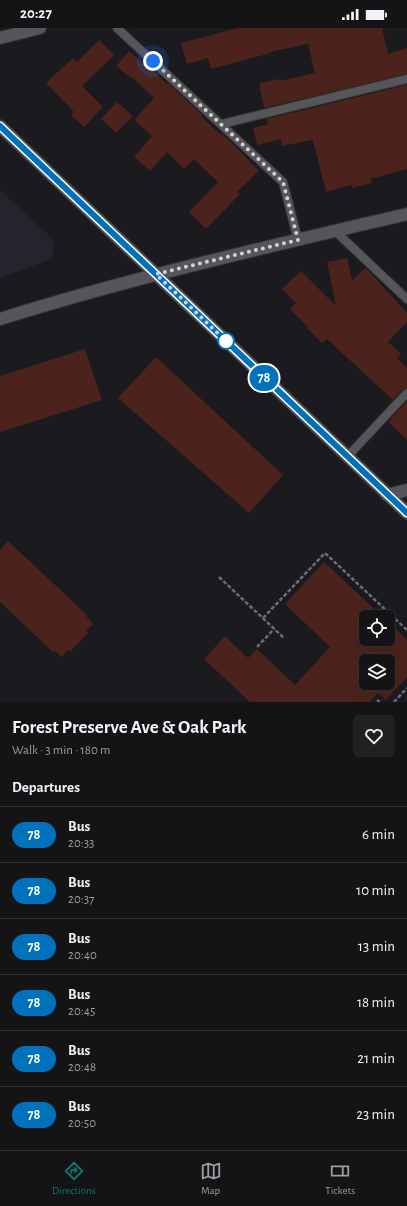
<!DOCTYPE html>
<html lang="en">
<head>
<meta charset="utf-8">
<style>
  :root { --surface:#141417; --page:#212124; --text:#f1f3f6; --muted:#9d9ea1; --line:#333336; --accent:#0f766e }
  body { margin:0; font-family:"Alegreya Sans",sans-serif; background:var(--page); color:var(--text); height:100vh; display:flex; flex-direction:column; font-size:15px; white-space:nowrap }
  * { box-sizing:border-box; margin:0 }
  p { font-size:13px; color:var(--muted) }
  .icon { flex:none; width:22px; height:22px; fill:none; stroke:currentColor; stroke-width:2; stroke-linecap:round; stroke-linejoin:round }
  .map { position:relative; height:674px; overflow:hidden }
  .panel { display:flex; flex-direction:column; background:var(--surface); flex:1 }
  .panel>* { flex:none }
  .badge { padding:0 8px; border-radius:13px; font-size:14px; line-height:26px }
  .fabs { position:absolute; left:359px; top:582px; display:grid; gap:8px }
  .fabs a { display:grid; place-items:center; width:36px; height:36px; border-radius:6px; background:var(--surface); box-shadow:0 4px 16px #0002,0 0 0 1px var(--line); font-size:20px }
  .you { position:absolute; width:20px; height:20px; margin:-10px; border:3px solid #fff; border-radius:50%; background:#1a73e8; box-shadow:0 0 0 6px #1a73e833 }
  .map>.badge { position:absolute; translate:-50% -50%; box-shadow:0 0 0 2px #fff }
  h2 { padding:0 12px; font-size:15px; line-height:36px }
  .round { display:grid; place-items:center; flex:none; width:42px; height:42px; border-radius:6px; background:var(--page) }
  .headline { display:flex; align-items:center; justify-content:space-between; height:68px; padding:0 12px }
  h1 { font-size:19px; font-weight:700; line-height:30px }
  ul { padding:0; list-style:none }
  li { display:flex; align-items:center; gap:12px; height:56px; padding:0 12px; border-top:1px solid var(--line) }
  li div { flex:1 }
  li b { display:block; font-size:15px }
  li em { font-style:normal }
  li .badge { min-width:44px; font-weight:700; text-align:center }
  .status { display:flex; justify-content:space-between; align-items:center; height:28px; padding:0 20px; background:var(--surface); direction:ltr }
  .status svg { height:11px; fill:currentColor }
  .tab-bar { display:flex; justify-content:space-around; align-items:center; height:56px; border-top:1px solid var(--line); background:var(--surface); font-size:11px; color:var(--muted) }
  .tab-bar a { display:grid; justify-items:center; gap:2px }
  .tab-bar .on { color:var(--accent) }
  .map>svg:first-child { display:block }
  .built { fill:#24242c }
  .building { fill:#4c231c; fill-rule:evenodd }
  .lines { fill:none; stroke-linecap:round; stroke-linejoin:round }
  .lane-casing { stroke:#333335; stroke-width:10 }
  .street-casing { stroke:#333335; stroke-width:14 }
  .secondary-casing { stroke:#333335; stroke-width:14 }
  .path { stroke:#6e6e72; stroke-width:2.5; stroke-dasharray:4 2; stroke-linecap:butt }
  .lane { stroke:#55555a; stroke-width:8 }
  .street { stroke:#55555a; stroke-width:12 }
  .secondary { stroke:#55555a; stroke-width:12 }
  .line-casing { stroke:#fff; stroke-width:9 }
  .line { stroke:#0072bc; stroke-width:6 }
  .walk { stroke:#d3d3d6; stroke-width:4; stroke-dasharray:0 7.2 }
  .stop-dot { fill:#fff; stroke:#0072bc; stroke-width:2 }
</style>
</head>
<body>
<div class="status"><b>20:27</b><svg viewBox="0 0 49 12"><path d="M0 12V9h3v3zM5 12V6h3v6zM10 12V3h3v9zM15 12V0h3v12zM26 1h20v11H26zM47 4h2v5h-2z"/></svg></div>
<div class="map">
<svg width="407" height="674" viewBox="0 0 407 674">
  <rect width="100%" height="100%" fill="#1a1a1f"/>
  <!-- built -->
  <polygon class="built" points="0,162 54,212 52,231 0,250"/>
  <!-- building -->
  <g class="building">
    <polygon points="238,0 382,0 388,26 407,20 407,46 264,80 259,55 279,51 279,53 315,45 308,16 270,24 271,25 211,41 208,30 187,36 181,15"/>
    <polygon points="99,12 114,27 82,58 103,79 84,99 71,87 74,84 46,55 73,30 77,34"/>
    <polygon points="129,23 148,40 149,39 167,56 168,55 202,87 201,88 221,107 222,106 233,116 259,143 237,164 240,166 206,201 189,184 218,154 194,131 184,141 167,124 150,143 134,129 152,108 134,92 154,70 132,49 131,50 116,38"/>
    <polygon points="407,57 407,141 370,151 372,155 352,160 351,157 326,164 313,112 282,118 281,111 257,117 253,100 268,96 267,91"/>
    <polygon points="117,74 133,88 116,105 101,91"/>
    <polygon points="347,230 352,252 366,240 407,285 407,294 388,314 401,326 397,331 407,340 407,360 403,361 393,372 327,311 322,315 307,300 308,299 290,281 296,275 282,261 301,243 336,278 327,234"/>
    <polygon points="85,321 102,372 0,404 0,348"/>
    <polygon points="156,329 283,447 249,485 118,370"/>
    <polygon points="407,373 407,412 388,394"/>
    <polygon points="8,513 87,587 86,588 93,596 86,603 88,605 70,624 68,622 62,629 55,623 53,624 0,574 0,522"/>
    <path d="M324 534 383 589H366V611H388V594L407 612V649L386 672 378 665 370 674H250L204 631 225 608 248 630 257 621 295 657 330 619 285 576ZM366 633H388V655H366Z"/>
  </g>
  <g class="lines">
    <!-- lane casing -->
    <g class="lane-casing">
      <g id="lane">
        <polyline points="117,0 283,154 298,212"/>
        <polyline points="222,96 407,51"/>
        <polyline points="335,203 407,271"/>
        <polyline points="347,429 407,365"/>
      </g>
    </g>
    <!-- street casing -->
    <g class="street-casing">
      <g id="street">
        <polyline points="0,10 40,0"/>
        <polyline points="387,467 407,462"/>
      </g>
    </g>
    <!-- secondary casing -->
    <g class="secondary-casing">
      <g id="secondary">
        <polyline points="0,98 407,485"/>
        <path d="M0 291C134 249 271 218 407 186"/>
      </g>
    </g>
    <!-- path -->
    <g class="path">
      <polyline points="219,549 284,610"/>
      <polyline points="263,590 325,525 407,602"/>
      <polyline points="257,619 274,601"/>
      <polyline points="377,672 380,674"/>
      <polyline points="394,674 407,660"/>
    </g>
    <!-- lane -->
    <use href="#lane" class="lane"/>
    <!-- street -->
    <use href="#street" class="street"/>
    <!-- secondary -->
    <use href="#secondary" class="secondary"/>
  </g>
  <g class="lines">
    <!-- line casing -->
    <g class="line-casing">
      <polyline id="line" points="0,98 407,485"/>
    </g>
    <!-- line -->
    <use href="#line" class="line"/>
    <!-- walk -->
    <polyline class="walk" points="153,33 283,154 298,212 156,246 230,317 226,313"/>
  </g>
  <!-- markers -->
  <circle class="stop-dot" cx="226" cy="313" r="8"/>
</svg>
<div class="fabs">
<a><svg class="icon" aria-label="locate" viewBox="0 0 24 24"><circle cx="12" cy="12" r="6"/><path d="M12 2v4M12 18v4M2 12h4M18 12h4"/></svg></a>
<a><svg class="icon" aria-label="layers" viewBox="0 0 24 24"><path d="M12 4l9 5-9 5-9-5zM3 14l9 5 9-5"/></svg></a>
</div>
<div class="you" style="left:153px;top:33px"></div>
<b class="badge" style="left:264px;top:350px;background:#0072bc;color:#fff">78</b>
</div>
<section class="panel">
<div class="headline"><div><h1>Forest Preserve Ave &amp; Oak Park</h1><p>Walk · 3 min · 180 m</p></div><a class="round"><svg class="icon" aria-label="heart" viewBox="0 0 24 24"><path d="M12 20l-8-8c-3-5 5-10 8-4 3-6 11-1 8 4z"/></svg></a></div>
<h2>Departures</h2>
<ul>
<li><span class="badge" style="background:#0072bc;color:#fff">78</span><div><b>Bus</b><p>20:33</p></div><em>6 min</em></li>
<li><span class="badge" style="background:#0072bc;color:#fff">78</span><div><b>Bus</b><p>20:37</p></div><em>10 min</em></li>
<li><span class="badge" style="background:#0072bc;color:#fff">78</span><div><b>Bus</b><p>20:40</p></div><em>13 min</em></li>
<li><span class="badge" style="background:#0072bc;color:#fff">78</span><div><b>Bus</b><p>20:45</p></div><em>18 min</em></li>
<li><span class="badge" style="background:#0072bc;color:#fff">78</span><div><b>Bus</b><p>20:48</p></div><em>21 min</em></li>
<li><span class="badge" style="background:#0072bc;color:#fff">78</span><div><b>Bus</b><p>20:50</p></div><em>23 min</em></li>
</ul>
</section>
<nav class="tab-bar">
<a class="on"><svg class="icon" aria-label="directions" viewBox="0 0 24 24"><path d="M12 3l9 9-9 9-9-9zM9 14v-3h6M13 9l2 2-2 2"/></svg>Directions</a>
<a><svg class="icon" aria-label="map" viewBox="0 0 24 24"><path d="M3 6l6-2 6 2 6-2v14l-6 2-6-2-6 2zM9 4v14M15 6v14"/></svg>Map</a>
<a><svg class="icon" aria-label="tickets" viewBox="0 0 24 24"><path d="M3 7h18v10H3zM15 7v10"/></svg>Tickets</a>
</nav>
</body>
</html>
